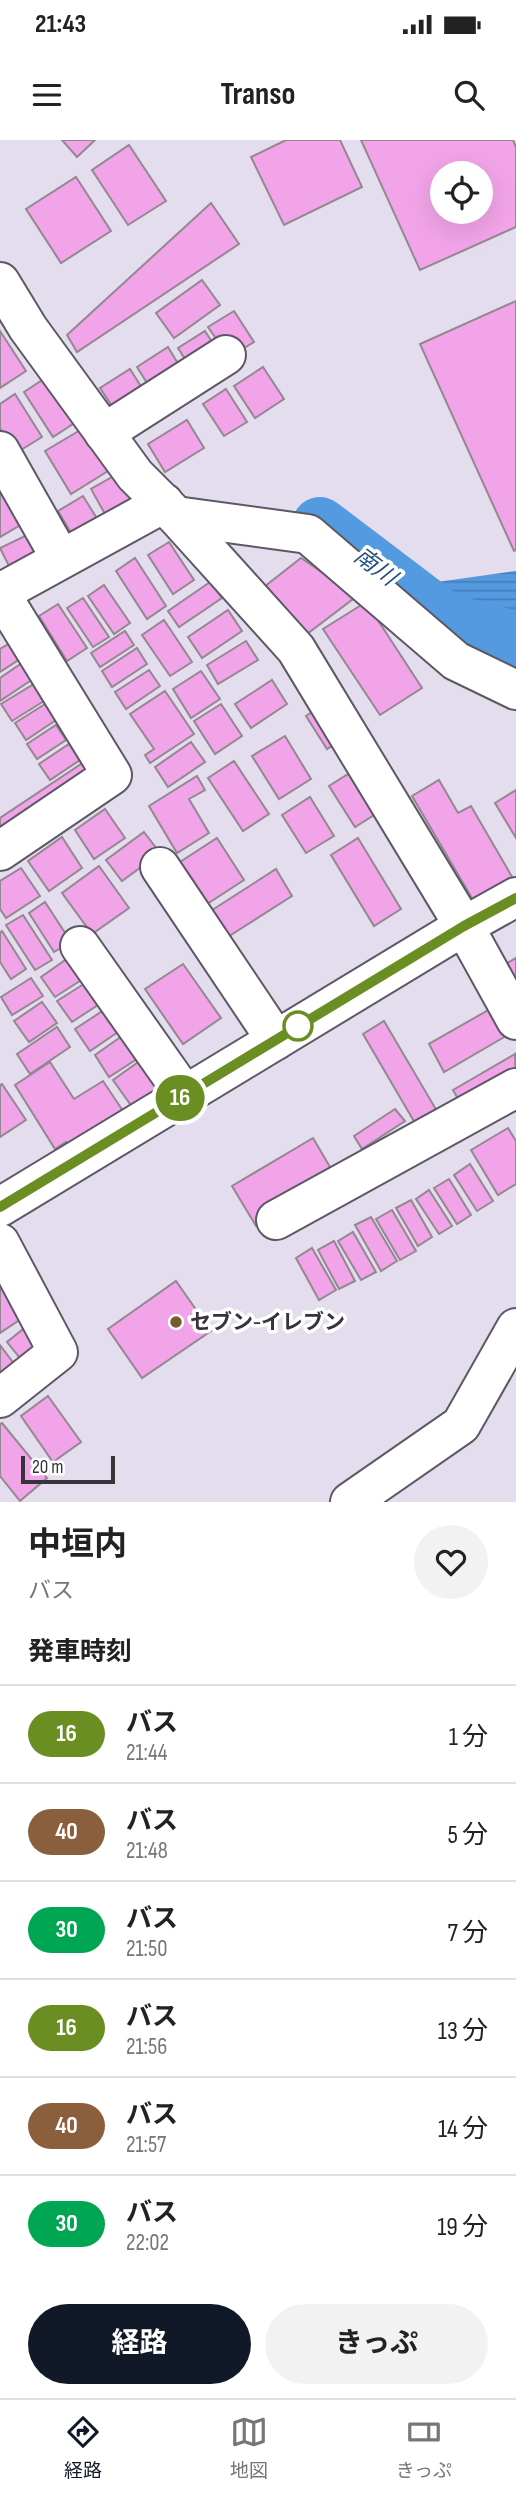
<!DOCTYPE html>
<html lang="ja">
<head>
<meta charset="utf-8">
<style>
  :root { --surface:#fff; --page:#f2f2f2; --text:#222; --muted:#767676; --line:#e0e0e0; --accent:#111827 }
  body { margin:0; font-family:"Sofia Sans Condensed","Noto Sans JP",sans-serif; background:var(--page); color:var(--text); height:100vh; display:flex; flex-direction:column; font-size:26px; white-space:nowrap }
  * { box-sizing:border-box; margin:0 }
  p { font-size:23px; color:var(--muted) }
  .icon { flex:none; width:38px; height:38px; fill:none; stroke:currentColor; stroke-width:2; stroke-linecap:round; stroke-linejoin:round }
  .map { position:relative; height:1362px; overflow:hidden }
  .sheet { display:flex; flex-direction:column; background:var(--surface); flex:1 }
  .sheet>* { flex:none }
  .badge { padding:0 14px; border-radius:23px; font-size:24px; line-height:46px }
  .controls { position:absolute; left:430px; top:21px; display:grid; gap:14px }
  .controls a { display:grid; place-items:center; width:63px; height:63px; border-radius:50%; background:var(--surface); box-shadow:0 7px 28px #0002; font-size:35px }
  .scale { position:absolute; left:21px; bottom:18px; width:94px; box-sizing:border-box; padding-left:7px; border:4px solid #36333a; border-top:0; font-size:19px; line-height:24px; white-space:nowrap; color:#36333a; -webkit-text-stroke:5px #fff; paint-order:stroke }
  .map>.badge { position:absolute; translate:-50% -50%; box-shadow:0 0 0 4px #fff }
  h2 { padding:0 28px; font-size:26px; line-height:63px }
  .round { display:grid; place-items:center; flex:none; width:74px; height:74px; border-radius:37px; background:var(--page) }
  .head { display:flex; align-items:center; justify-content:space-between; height:119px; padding:0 28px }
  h1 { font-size:33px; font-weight:700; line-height:52px }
  .cta { display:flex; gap:14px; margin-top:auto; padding:14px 28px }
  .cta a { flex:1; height:80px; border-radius:42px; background:var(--accent); color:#fff; font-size:28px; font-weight:700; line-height:80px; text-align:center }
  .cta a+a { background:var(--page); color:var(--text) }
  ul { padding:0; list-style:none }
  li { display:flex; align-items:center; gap:21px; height:98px; padding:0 28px; border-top:2px solid var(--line) }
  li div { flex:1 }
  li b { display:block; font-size:26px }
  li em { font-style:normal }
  li .badge { min-width:77px; font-weight:700; text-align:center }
  .status { display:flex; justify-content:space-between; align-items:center; height:49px; padding:0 35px; background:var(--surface); direction:ltr }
  .status svg { height:19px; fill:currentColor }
  header { display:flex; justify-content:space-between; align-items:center; height:91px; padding:0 28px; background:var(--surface); font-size:32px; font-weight:700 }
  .tab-bar { display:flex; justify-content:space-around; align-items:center; height:98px; border-top:2px solid var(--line); background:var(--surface); font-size:19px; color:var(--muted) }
  .tab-bar a { display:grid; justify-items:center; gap:4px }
  .tab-bar .current { color:var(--accent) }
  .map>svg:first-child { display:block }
  .water { fill:url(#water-rules) }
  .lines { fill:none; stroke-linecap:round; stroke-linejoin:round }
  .river { stroke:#539ae0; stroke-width:56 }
  .building { fill:#f2a4e8; stroke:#948792; stroke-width:2; fill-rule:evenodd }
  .minor-casing { stroke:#5d5865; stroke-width:42 }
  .highway-casing { stroke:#5d5865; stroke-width:42 }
  .minor { stroke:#fff; stroke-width:38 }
  .highway { stroke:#fff; stroke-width:38 }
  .line-casing { stroke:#fff; stroke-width:16 }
  .line { stroke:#6b8e23; stroke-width:10 }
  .stop-dot { fill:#fff; stroke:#6b8e23; stroke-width:3.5 }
  .poi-dot { fill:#755b2d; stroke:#fff; stroke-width:2.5 }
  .labels { text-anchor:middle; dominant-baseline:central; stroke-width:7; stroke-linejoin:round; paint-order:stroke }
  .poi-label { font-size:21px; font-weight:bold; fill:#36333a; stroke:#fff; text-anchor:start }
  .water-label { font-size:23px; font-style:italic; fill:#1f5080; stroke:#fff }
</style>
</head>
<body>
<div class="status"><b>21:43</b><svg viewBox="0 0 49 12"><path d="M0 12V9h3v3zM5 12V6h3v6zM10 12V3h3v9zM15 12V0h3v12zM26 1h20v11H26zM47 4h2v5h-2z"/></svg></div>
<header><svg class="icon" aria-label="menu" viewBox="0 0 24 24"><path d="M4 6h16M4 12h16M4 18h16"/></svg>Transo<svg class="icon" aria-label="search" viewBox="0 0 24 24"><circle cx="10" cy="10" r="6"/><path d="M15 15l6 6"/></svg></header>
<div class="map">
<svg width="516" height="1362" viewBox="0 0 516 1362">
  <defs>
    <pattern id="water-rules" width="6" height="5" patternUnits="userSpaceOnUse" patternTransform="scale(1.75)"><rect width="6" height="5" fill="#539ae0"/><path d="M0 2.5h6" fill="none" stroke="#467eb7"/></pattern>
  </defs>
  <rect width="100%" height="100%" fill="#e3dded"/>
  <!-- water -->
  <polygon class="water" points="516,431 516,532 497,525 416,471 423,444"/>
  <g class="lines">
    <!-- river -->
    <polyline class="river" points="320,385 448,482 516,499"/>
  </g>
  <!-- building -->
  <g class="building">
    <polygon points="62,0 95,0 77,17"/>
    <polygon points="286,0 340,0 362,47 284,85 251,17"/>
    <path d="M361 0H513L516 7V87L420 130ZM443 33H481V72H443Z"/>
    <polygon points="129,5 166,61 128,85 92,30"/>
    <polygon points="76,37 111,91 61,123 26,69"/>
    <polygon points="211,63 239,104 77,212 67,195"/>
    <polygon points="202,140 220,165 174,198 156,173"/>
    <polygon points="516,161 516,410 514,411 420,204"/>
    <polygon points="234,171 254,202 241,210 222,207 208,187"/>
    <polygon points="0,191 26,231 0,248"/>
    <polygon points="205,191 219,213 192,230 178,208"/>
    <polygon points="168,207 183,232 152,251 137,227"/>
    <polygon points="263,227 284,259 255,278 234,246"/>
    <polygon points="130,229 147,256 118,275 100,248"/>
    <polygon points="50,235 79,280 53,297 24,252"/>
    <polygon points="226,249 247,282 224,296 203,264"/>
    <polygon points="15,254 42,297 16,313 0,288 0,264"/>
    <polygon points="187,280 204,308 165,332 148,304"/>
    <polygon points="82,289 108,331 71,354 45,311"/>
    <polygon points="119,333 138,364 109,381 91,349"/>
    <polygon points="0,342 24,383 0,397"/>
    <polygon points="83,356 101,385 76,401 58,371"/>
    <polygon points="31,393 44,420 13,434 0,408"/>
    <polygon points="169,402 194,440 173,454 148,415"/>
    <polygon points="135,418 166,466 147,479 116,431"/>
    <polygon points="301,418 357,456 303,497 264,447"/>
    <polygon points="210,442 222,458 179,487 168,471"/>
    <polygon points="104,445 130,483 114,494 88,456"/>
    <polygon points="83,458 109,497 93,507 67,468"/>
    <polygon points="366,462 422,548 380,575 323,489"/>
    <polygon points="58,464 87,508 67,521 39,476"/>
    <polygon points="228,470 242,491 202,518 188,497"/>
    <polygon points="164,480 192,522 170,536 142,495"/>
    <polygon points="125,491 134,505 100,527 91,513"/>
    <polygon points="246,501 258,520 218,544 207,525"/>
    <polygon points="10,503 20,519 0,532 0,509"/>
    <polygon points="137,508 147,524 112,547 102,531"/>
    <polygon points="22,523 33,539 0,561 0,538"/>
    <polygon points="149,530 160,546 126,569 115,552"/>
    <polygon points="201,531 220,559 191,578 173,549"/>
    <polygon points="272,540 287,564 251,588 235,564"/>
    <polygon points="34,544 44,561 12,581 1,564"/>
    <polygon points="165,551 194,594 150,623 145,615 154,609 130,574"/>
    <polygon points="45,564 56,580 26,600 15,583"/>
    <polygon points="221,564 242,596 215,614 194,581"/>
    <polygon points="321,566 342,599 327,609 306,576"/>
    <polygon points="56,585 66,600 37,619 27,604"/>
    <polygon points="285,596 311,639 279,659 252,616"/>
    <polygon points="191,602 205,622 168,647 155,627"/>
    <polygon points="69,604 80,620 50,640 39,624"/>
    <polygon points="234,621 269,674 243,691 208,638"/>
    <polygon points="84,622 97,640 0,705 0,678"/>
    <polygon points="356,629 382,670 355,687 329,646"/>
    <polygon points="197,636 205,650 189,659 209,693 177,713 149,666"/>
    <polygon points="439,640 458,673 471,666 515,742 476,765 412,656"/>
    <polygon points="516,650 516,698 495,663"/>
    <polygon points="310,657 334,696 306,713 282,675"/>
    <polygon points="105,669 125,698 94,719 75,690"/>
    <polygon points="144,692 160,713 122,741 106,720"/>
    <polygon points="62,697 82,728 49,751 28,721"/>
    <polygon points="217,698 244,740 207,764 180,722"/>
    <polygon points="358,698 401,769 374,786 331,715"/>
    <polygon points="99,726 129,768 92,794 62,753"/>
    <polygon points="21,728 40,756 6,778 0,769 0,741"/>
    <polygon points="276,729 292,756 223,800 206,774"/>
    <polygon points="45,762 71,802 54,812 29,773"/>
    <polygon points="23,775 52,820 35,830 6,785"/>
    <polygon points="2,791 26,829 11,839 0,822 0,793"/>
    <polygon points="71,816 86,837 55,857 41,837"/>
    <polygon points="516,818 516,847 504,825"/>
    <polygon points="183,824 221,878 183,904 145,849"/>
    <polygon points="31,838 43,856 12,875 1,857"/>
    <polygon points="87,842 101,863 72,882 57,861"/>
    <polygon points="42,862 57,883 29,902 14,881"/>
    <polygon points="107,868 121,890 90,911 75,889"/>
    <polygon points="490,869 506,896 444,932 429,904"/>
    <polygon points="384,881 444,983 422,995 363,894"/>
    <polygon points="57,887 70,907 30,934 17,914"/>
    <polygon points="125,894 140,917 109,937 95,915"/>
    <polygon points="515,914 516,942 465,971 453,950"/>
    <polygon points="144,918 166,950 135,971 113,940"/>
    <polygon points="50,922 74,959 103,941 127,977 72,1012 66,1002 55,1009 15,945"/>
    <polygon points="2,944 26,980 0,997 0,945"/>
    <polygon points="395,969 405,981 362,1009 354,996"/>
    <polygon points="508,988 516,1001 516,1044 498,1055 471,1010"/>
    <polygon points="313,998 337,1039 256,1086 232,1046"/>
    <polygon points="470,1024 493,1061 477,1071 454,1035"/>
    <polygon points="449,1039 471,1075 457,1084 434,1048"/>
    <polygon points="429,1050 452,1086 439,1094 416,1059"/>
    <polygon points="411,1060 432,1097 418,1106 396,1068"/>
    <polygon points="392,1070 416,1111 400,1120 376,1079"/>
    <polygon points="371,1077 397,1121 381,1131 355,1085"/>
    <polygon points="353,1092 376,1132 361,1140 338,1101"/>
    <polygon points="334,1101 355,1141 339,1149 318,1110"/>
    <polygon points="312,1108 336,1150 319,1160 296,1118"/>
    <polygon points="0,1132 27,1175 0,1193"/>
    <polygon points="176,1141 211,1191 142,1238 108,1189"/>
    <polygon points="27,1186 47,1210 27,1227 7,1202"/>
    <polygon points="0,1205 21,1233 0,1249"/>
    <polygon points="48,1256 81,1302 53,1322 21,1276"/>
    <polygon points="2,1283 47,1338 20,1361 0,1336 0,1284"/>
  </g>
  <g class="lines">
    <!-- minor casing -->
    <g class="minor-casing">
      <g id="minor">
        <polyline points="0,142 28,188 135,335 176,376 296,509 464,786 516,880"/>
        <polyline points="104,293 226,215"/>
        <polyline points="0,311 61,419"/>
        <polyline points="176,376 308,394 456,521 516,550"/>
        <polyline points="0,453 164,363"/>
        <polyline points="0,711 112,635 0,453"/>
        <polyline points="160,727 276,900"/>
        <polyline points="80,806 185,955"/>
        <polyline points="276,1080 516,948"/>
        <polyline points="0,1103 58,1212 0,1258"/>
        <polyline points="350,1362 461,1285 516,1188"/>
      </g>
    </g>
    <!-- highway casing -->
    <g class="highway-casing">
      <polyline id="highway" points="0,1067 464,786 516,757"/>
    </g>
    <!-- minor -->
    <use href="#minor" class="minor"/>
    <!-- highway -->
    <use href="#highway" class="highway"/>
  </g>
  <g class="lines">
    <!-- line casing -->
    <g class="line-casing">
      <polyline id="line" points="0,1067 464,786 516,758"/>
    </g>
    <!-- line -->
    <use href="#line" class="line"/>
  </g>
  <!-- markers -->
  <circle class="stop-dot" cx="298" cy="886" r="14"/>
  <circle class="poi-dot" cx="176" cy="1182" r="7"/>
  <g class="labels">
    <!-- poi labels -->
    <g class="poi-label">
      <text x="190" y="1182">セブン-イレブン</text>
    </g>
    <!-- water labels -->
    <g class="water-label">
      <text transform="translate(375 427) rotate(37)">南川</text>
    </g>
  </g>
</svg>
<div class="controls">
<a><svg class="icon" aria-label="locate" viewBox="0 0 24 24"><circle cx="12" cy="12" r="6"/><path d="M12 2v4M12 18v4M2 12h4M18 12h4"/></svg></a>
</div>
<div class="scale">20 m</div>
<b class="badge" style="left:180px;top:958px;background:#6b8e23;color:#fff">16</b>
</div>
<section class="sheet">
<div class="head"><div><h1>中垣内</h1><p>バス</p></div><a class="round"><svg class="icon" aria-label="heart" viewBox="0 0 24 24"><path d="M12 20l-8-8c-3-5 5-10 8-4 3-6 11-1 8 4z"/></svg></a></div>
<h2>発車時刻</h2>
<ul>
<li><span class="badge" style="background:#6b8e23;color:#fff">16</span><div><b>バス</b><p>21:44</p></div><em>1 分</em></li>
<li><span class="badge" style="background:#8b5e3c;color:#fff">40</span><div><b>バス</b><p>21:48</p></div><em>5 分</em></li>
<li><span class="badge" style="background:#00a651;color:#fff">30</span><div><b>バス</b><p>21:50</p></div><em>7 分</em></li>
<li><span class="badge" style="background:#6b8e23;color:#fff">16</span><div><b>バス</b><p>21:56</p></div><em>13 分</em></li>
<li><span class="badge" style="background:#8b5e3c;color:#fff">40</span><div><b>バス</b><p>21:57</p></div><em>14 分</em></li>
<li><span class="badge" style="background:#00a651;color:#fff">30</span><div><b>バス</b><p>22:02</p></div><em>19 分</em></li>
</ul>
<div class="cta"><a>経路</a><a>きっぷ</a></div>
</section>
<nav class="tab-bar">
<a class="current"><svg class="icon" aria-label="directions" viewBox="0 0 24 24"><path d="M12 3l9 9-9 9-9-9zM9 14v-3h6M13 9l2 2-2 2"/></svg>経路</a>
<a><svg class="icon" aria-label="map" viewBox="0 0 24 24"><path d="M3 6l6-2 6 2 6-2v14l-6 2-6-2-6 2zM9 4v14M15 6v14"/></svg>地図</a>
<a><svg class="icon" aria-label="tickets" viewBox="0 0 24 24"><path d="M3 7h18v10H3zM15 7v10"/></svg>きっぷ</a>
</nav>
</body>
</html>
